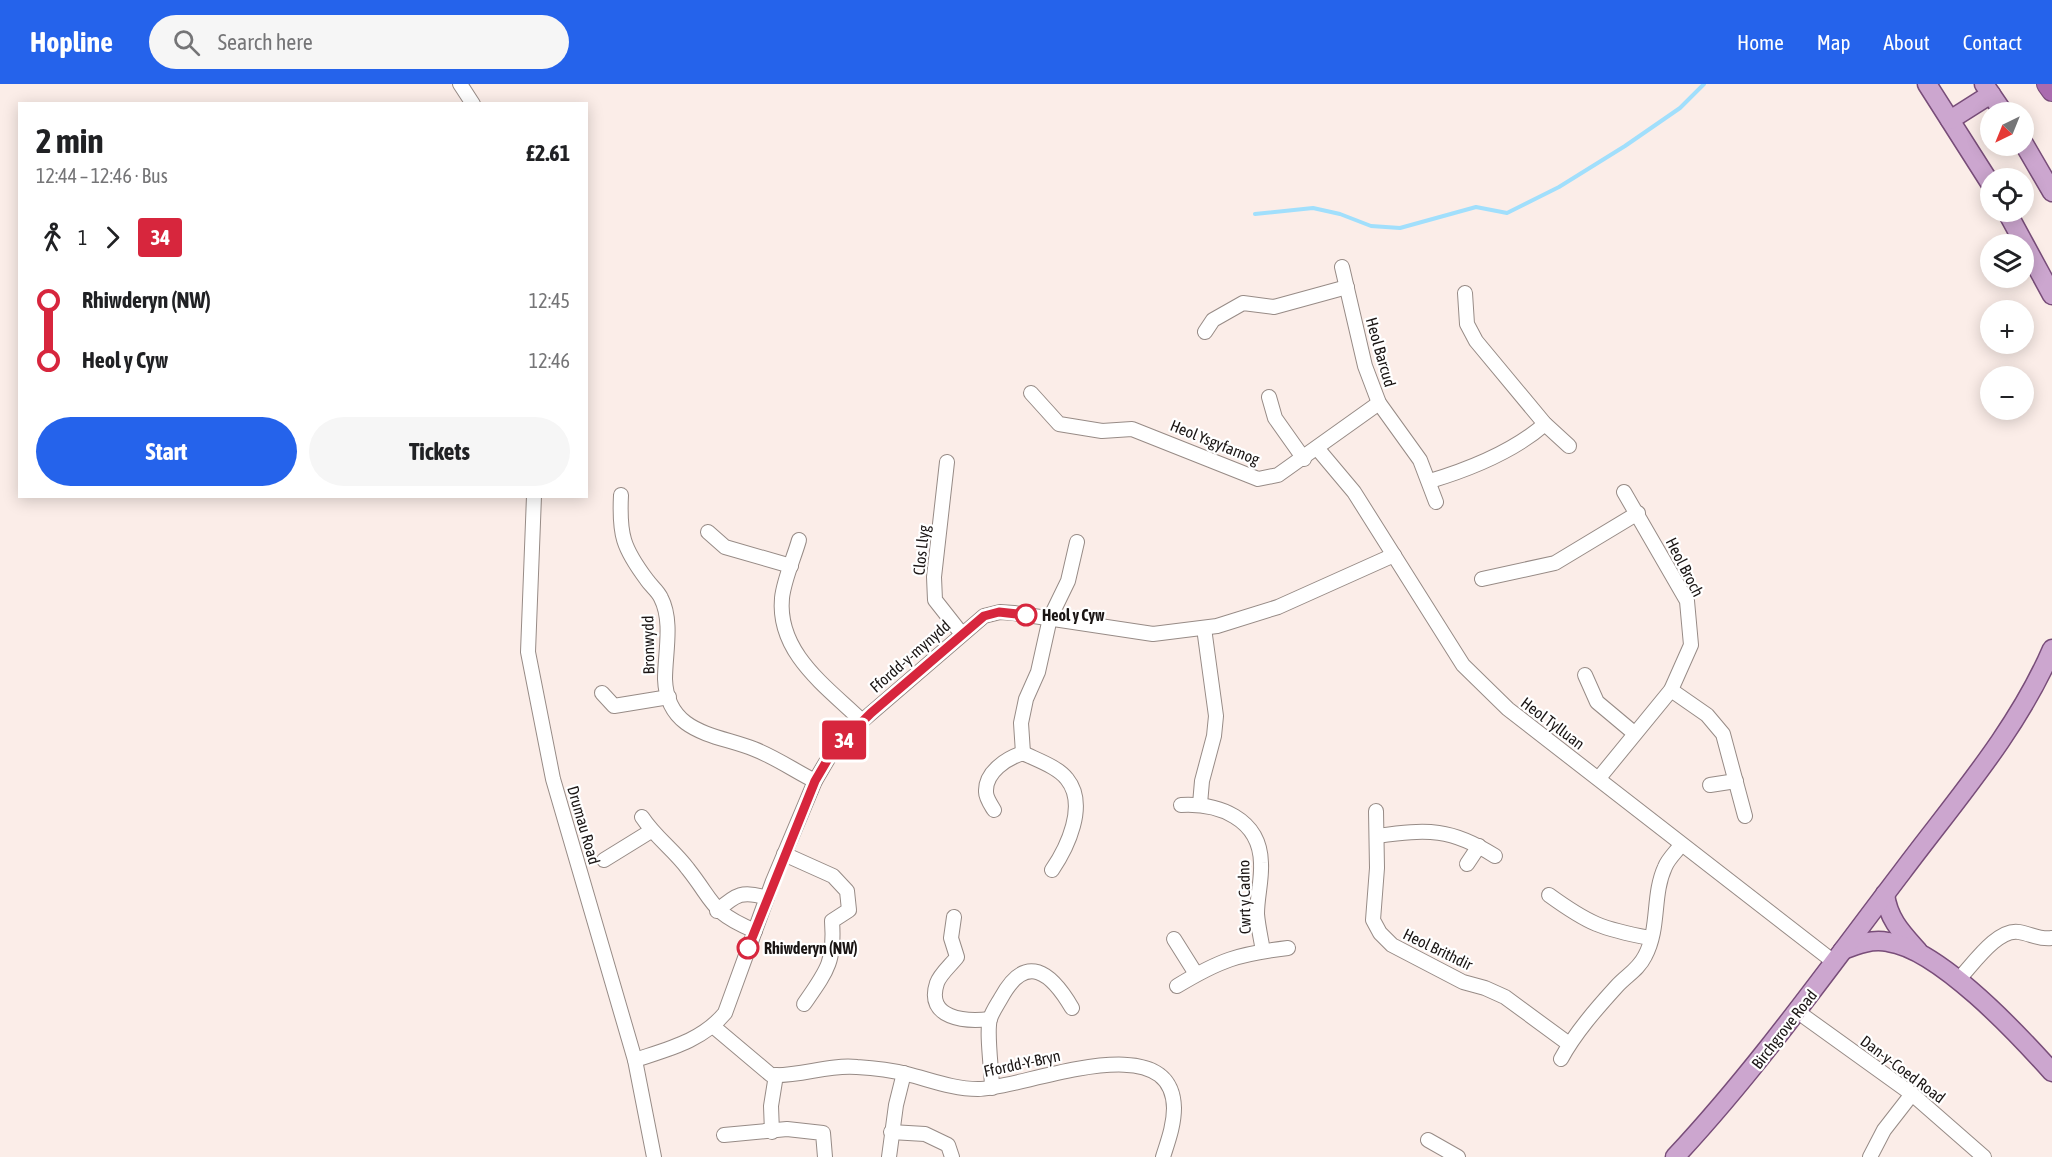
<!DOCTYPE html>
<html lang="en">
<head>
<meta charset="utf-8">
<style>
  :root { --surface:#fff; --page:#f6f6f6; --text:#202124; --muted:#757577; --accent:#2563eb }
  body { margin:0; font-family:"Asap Condensed",sans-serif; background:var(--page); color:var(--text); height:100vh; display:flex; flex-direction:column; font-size:22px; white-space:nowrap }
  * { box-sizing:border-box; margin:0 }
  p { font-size:20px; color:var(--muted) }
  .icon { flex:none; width:33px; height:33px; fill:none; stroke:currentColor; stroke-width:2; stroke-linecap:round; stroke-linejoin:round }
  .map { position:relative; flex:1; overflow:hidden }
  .panel { position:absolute; left:18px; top:18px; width:570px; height:396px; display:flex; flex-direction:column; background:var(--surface); border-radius:0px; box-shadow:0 3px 15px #0003 }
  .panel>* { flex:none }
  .badge { padding:0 12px; border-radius:4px; font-size:21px; line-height:39px }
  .needle { width:39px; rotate:223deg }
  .buttons { position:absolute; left:1980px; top:18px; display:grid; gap:12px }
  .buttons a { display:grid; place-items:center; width:54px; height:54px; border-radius:50%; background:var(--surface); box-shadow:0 3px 15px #0003; font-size:30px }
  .map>.badge { position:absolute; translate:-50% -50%; box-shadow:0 0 0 3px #fff }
  .legs { display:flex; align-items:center; gap:9px; height:66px; padding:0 18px; font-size:20px }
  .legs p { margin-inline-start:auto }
  .headline { display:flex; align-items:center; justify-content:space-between; height:102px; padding:0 18px }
  h1 { font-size:33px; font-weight:700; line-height:45px }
  .cta { display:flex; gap:12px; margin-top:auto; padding:12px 18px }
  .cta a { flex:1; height:69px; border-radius:36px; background:var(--accent); color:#fff; font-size:24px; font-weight:700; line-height:69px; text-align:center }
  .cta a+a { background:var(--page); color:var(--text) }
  ul { padding:0 18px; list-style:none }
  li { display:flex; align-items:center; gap:21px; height:60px; font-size:22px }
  li i { display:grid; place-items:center; width:9px; height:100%; margin:0 8px; background:currentColor }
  li i::after { content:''; width:15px; height:15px; margin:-8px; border:4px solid; border-radius:50%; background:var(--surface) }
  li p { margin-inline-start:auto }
  li:first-child i { background:linear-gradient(#0000 50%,currentColor 0) }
  li:last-child i { background:linear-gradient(currentColor 50%,#0000 0) }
  header { display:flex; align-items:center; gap:36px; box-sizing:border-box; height:84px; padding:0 30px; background:var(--accent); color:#fff }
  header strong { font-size:28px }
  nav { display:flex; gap:33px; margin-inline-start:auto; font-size:21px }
  .search { width:420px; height:54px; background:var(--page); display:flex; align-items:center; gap:15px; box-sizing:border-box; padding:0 21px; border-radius:33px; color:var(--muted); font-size:22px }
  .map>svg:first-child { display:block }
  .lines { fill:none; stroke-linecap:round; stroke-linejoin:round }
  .stream { stroke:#a1dffc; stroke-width:4 }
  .minor-casing { stroke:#978b86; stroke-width:16 }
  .major-casing { stroke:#784d79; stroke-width:21 }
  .highway-casing { stroke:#784d79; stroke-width:22 }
  .minor { stroke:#fff; stroke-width:14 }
  .major { stroke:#cca6cf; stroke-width:18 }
  .highway { stroke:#aa6baf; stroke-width:20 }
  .line-1-casing { stroke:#fff; stroke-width:14 }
  .line-1 { stroke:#d7263d; stroke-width:9 }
  .stop-1-dot { fill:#fff; stroke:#d7263d; stroke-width:3 }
  .labels { text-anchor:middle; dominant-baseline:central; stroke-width:4.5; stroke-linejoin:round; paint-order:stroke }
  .street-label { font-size:16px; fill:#1a1514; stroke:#fff }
  .stop-label { font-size:16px; font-weight:bold; fill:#1a1514; stroke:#fff; text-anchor:start }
</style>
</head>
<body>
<header>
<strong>Hopline</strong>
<div class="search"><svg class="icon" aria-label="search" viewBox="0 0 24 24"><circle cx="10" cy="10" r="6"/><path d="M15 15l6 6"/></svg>Search here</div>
<nav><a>Home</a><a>Map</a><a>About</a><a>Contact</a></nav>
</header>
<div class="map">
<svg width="2052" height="1073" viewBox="0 0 2052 1073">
  <rect width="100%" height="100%" fill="#fbede8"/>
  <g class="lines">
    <!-- stream -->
    <polyline class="stream" points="1255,130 1313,124 1340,130 1371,142 1400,144 1476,123 1507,129 1559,103 1625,62 1680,24 1704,0"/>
    <!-- minor casing -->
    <g class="minor-casing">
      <g id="minor">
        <polyline points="460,0 473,20"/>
        <polyline points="1342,183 1365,282 1379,319 1420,376 1436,418"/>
        <polyline points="1465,209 1467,240 1476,257 1545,340 1569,362"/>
        <polyline points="1205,248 1213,236 1243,219 1274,223 1347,203"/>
        <polyline points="1031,309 1059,340 1102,347 1132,345 1258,395 1278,391 1379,319"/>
        <polyline points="1269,313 1275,334 1304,375"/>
        <polyline points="1317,364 1354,408 1463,581 1508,625 1834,878"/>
        <polyline points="947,378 934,493 935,516 961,549"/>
        <path d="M1430 397C1470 385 1513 368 1545 340"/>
        <path d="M621 411C619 451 623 464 647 496 651 502 658 507 661 514 673 537 665 570 665 595 667 650 716 650 754 665 775 673 795 687 815 697"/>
        <polyline points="534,412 528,568 553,695 635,976 654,1073"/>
        <polyline points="708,448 725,463 791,482"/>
        <path d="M799 456C794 474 784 495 782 514 777 569 826 602 862 637"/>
        <polyline points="1482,495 1555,479 1638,429"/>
        <polyline points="1585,591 1597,618 1634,649"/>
        <polyline points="1671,606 1707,631 1723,650 1745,732"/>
        <polyline points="602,609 614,622 669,613"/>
        <polyline points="1023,669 1021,639 1026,615 1038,588 1050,534 1068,497 1077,458"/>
        <polyline points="1599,694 1671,606 1691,561 1687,517 1624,408"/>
        <polyline points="1710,701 1736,697"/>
        <polyline points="1200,720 1202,697 1214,652 1216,632 1204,544"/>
        <path d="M1181 721C1218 719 1260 734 1261 779 1262 796 1257 813 1257 830 1258 842 1261 855 1263 867"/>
        <path d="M994 726C991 721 986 714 986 708 985 688 1007 674 1023 669 1037 676 1058 683 1067 695 1088 721 1067 764 1052 786"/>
        <polyline points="1376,727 1377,784 1373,836 1380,849 1392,861 1463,898 1485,904 1505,913 1569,960"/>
        <path d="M642 733C655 753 674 766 688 785 715 819 710 828 755 847"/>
        <path d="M1377 752C1428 745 1451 744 1495 772"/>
        <path d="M784 770 833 792 847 807 849 826 832 837C835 878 827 887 804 920"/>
        <polyline points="604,776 651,747"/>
        <polyline points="1467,780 1479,762"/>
        <path d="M1549 811C1589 840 1602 845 1650 854"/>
        <path d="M717 827C736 810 743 806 767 814"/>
        <path d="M954 833 951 854 957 873C951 881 940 890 937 899 925 935 966 938 990 935"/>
        <polyline points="1174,855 1196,890"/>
        <path d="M1957 897C1972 882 1997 844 2019 848 2031 850 2040 856 2052 854"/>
        <path d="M1177 902C1220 876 1238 870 1288 864"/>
        <polyline points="1798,928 1912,1010 1984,1073"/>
        <path d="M714 943 771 991C800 993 828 980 857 983 873 984 891 986 907 990 931 996 953 1005 978 1005 1022 1005 1172 939 1174 1024 1174 1041 1168 1057 1163 1073"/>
        <path d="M1561 975C1575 949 1597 924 1617 902 1627 891 1638 886 1645 872 1660 844 1652 811 1665 783 1668 775 1676 768 1681 761"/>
        <path d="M635 976C668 965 702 957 725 929L773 797 815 697 832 668 862 637 984 532 1000 528 1014 529 1153 550 1217 542 1278 523 1394 471"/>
        <path d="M992 1004C992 988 986 948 990 935 992 928 997 921 1001 914 1026 868 1051 888 1072 924"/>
        <polyline points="772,1048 771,1022 776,991"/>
        <polyline points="891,1048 925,1050 948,1061 952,1073"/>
        <polyline points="724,1051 787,1045 823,1049 825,1073"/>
        <polyline points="1428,1056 1458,1073"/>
        <polyline points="889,1073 896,1021 904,989"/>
        <polyline points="1870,1073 1884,1046 1912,1010"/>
      </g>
    </g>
    <!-- major casing -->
    <g class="major-casing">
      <g id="major">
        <polyline points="1927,0 1990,99"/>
        <polyline points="1984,0 2003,28"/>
        <polyline points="1950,36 1991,10"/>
        <polyline points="2024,60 2052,108"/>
        <polyline points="2007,128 2052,211"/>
        <path d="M1885 810C1888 835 1902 849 1918 867"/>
        <path d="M1843 866C1858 860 1872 855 1888 858 1939 865 2018 950 2052 988"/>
        <path d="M1675 1073C1758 984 1828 885 1902 788 1955 717 2017 647 2052 565"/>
      </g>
    </g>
    <!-- highway casing -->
    <g class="highway-casing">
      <polyline id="highway" points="2047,0 2052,7"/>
    </g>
    <!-- minor -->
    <use href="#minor" class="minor"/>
    <!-- major -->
    <use href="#major" class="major"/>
    <!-- highway -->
    <use href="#highway" class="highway"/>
  </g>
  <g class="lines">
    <!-- line-1 casing -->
    <g class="line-1-casing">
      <polyline id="line-1" points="748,864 815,697 832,668 871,629 984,532 999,528 1026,531"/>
    </g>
    <!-- line-1 -->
    <use href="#line-1" class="line-1"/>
  </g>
  <!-- markers -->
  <g class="stop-1-dot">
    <circle cx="1026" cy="531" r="10"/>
    <circle cx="748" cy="864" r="10"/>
  </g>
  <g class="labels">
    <!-- street labels -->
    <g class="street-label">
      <text transform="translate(1381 268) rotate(74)">Heol Barcud</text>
      <text transform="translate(1215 358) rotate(22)">Heol Ysgyfarnog</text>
      <text transform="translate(921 466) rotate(-84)">Clos Llyg</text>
      <text transform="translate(1685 483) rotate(63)">Heol Broch</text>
      <text transform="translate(648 561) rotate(-91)">Bronwydd</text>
      <text transform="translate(910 572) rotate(-41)">Ffordd-y-mynydd</text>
      <text transform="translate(1553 639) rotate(37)">Heol Tylluan</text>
      <text transform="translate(584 741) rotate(74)">Drumau Road</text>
      <text transform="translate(1244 813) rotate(-91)">Cwrt y Cadno</text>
      <text transform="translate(1438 865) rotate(26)">Heol Brithdir</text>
      <text transform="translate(1784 945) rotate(-52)">Birchgrove Road</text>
      <text transform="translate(1022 979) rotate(-12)">Ffordd-Y-Bryn</text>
      <text transform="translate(1903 985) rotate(37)">Dan-y-Coed Road</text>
    </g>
    <!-- stop labels -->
    <g class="stop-label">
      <text x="1042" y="531">Heol y Cyw</text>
      <text x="764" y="864">Rhiwderyn (NW)</text>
    </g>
  </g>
</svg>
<div class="buttons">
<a><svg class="needle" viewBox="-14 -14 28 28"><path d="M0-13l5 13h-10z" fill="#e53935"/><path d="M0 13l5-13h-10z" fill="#757577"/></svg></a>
<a><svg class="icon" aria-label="locate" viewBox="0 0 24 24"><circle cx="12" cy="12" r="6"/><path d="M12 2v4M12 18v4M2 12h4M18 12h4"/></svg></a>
<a><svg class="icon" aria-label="layers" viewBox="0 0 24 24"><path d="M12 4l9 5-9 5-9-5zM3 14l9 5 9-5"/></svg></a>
<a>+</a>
<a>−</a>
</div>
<b class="badge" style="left:844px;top:656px;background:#d7263d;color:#fff">34</b>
<section class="panel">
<div class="headline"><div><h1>2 min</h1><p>12:44 – 12:46 · Bus</p></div><b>£2.61</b></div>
<div class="legs"><svg class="icon" aria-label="walk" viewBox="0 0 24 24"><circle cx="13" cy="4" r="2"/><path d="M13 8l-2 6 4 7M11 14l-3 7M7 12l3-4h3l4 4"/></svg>1<svg class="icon" aria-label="forward" viewBox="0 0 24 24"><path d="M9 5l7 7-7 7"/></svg><b class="badge" style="background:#d7263d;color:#fff">34</b></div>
<ul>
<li><i style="color:#d7263d"></i><b>Rhiwderyn (NW)</b><p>12:45</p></li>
<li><i style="color:#d7263d"></i><b>Heol y Cyw</b><p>12:46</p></li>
</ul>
<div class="cta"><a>Start</a><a>Tickets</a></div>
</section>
</div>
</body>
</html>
